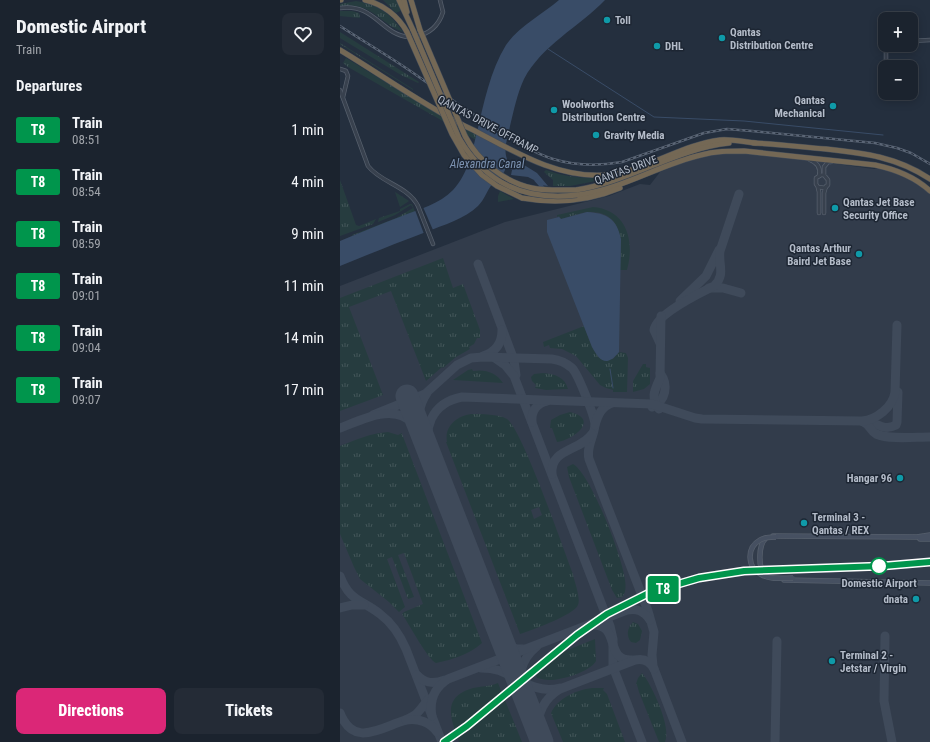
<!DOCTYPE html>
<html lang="en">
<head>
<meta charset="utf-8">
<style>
  :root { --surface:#1b232e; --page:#242b36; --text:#f1f3f6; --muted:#a0a4aa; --line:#39404a; --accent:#db2777 }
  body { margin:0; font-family:"Roboto Condensed",sans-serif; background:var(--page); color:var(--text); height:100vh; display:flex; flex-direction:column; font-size:15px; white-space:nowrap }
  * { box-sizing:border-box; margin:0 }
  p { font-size:13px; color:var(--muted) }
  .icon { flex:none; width:22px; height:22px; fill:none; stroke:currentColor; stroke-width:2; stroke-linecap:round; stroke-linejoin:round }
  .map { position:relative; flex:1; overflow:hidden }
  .panel { display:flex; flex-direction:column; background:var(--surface); width:340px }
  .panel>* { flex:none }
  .badge { padding:0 8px; border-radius:3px; font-size:14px; line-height:26px }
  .fabs { position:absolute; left:538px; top:12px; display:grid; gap:8px }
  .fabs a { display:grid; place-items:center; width:40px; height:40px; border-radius:8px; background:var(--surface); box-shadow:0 2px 10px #0003,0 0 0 1px var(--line); font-size:20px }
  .map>.badge { position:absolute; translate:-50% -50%; box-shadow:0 0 0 2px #fff }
  h2 { padding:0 16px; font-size:15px; line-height:36px }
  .round { display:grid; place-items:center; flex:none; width:42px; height:42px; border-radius:8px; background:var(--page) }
  .overview { display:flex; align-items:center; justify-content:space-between; height:68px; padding:0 16px }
  h1 { font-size:19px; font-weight:800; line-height:30px }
  .action { display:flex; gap:8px; margin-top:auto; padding:8px 16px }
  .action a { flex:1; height:46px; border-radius:8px; background:var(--accent); color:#fff; font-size:16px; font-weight:800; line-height:46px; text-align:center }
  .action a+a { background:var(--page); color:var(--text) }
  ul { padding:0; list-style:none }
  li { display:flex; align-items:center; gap:12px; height:52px; padding:0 16px }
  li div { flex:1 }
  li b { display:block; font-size:15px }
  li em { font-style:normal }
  li .badge { min-width:44px; font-weight:700; text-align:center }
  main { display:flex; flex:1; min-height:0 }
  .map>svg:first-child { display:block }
  .airport { fill:#323c4b }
  .grass { fill:url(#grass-tufts); fill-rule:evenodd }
  .garden { fill:#263c3f }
  .water { fill:#394c67 }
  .pier { fill:#242f3e }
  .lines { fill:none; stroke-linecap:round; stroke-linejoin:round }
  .stream { stroke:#394c67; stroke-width:1 }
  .canal { stroke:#394c67; stroke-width:3.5 }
  .taxiway { stroke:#3f4a5a; stroke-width:9 }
  .runway { stroke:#3f4a5a; stroke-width:23 }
  .street-casing { stroke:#565f6c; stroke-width:4.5 }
  .secondary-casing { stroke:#565f6c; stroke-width:5.5 }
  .highway-casing { stroke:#434c59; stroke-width:6 }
  .street { stroke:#38414e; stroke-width:3 }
  .secondary { stroke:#465061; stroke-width:4 }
  .highway { stroke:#746855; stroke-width:5 }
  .rail-casing { stroke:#5a6575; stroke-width:2.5 }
  .rail { stroke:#1d2633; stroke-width:1; stroke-dasharray:3; stroke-linecap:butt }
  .secondary-bridge-casing { stroke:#565f6c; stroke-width:5.5; stroke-linecap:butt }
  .highway-bridge-casing { stroke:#434c59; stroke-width:6; stroke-linecap:butt }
  .secondary-bridge { stroke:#465061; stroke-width:4 }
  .highway-bridge { stroke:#746855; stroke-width:5 }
  .line-casing { stroke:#fff; stroke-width:9 }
  .line { stroke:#00954c; stroke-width:6 }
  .culture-dot { fill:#0f9aa8; stroke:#1d2633; stroke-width:1.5 }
  .stop-dot { fill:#fff; stroke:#00954c; stroke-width:2 }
  .labels { text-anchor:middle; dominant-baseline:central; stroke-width:3; stroke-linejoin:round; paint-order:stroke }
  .poi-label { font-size:11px; font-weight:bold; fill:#b4bcc9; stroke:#1d2633; text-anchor:start }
  .street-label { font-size:11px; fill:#b4bcc9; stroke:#1d2633 }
  .stop-label { font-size:11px; font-weight:bold; fill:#b4bcc9; stroke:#1d2633 }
  .water-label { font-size:12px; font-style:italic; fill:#7c92b1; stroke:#1d2633 }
</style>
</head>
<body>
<main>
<section class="panel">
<div class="overview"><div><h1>Domestic Airport</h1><p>Train</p></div><a class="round"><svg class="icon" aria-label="heart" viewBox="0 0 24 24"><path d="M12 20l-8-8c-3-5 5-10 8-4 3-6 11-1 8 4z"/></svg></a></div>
<h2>Departures</h2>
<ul>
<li><span class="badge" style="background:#00954c;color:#fff">T8</span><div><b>Train</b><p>08:51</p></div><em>1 min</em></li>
<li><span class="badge" style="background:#00954c;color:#fff">T8</span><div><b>Train</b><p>08:54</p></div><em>4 min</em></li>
<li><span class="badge" style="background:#00954c;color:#fff">T8</span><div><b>Train</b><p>08:59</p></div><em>9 min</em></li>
<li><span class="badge" style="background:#00954c;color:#fff">T8</span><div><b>Train</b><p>09:01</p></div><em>11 min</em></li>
<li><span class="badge" style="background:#00954c;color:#fff">T8</span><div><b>Train</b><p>09:04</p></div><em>14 min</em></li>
<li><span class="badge" style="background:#00954c;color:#fff">T8</span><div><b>Train</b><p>09:07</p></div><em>17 min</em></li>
</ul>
<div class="action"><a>Directions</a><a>Tickets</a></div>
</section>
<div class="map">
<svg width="590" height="742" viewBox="0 0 590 742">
  <defs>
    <pattern id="grass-tufts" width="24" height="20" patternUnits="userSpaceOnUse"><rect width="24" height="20" fill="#263c3f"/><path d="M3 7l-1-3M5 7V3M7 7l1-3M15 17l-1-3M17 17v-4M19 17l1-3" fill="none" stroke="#435659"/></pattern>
  </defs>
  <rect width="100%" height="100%" fill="#242f3e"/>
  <!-- airport -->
  <polygon class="airport" points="380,153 402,153 460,159 534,169 545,169 574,181 590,194 590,742 0,742 0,286 165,222 269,196 300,184 310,185 320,172 341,163 361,157"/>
  <!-- grass -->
  <g class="grass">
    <polygon points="43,0 58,0 62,10 56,13"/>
    <path d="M16 1C39 5 50 13 63 32 37 22 33 2 0 6V4Z"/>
    <polygon points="0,11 12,11 19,13 20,18 0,16"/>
    <polygon points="0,32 79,82 78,83 61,75 0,38"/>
    <polygon points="0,43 73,89 73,90 0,44"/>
    <polygon points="6,58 88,108 137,135 136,140 8,67 3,63"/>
    <path d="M206 170C225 177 244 179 264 177L266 179 230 186H213V180L204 172Z"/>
    <polygon points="0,180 16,225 19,226 36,219 33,224 0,236"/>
    <polygon points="55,192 69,201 60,207"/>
    <polygon points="70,204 72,204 75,212 12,236 12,235 56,218 73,208 71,205 55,215 38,222 39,218 60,211 60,209"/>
    <path d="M253 207C287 210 295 241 287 270H280C281 244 285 211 248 212 239 213 229 217 221 219L219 216 217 217V215Z"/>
    <polygon points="103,258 113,288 123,284 140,330 140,338 137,338 134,344 129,347 130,349 116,357 103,368 102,367 86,381 51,291 9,307 43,395 0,411 0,298"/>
    <polygon points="244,326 252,347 259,358 273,359 279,352 286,353 288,358 287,392 273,392 273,390 266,388 260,385 236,356 222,349 210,348 209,345 204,347 203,342"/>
    <polygon points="303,364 306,364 306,367 310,368 310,384 304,389 293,392 293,381"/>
    <path d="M132 369 133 371C145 369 156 372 163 383L113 380 128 370Z"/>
    <path d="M203 373C215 374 225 377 228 389L206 390 195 388 196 385 192 381 191 377 194 374Z"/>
    <path d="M230 412C260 419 234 440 217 442L212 428H210L211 420 220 415Z"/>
    <path d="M131 414C142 414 158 414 167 419 182 429 224 551 233 574 234 581 241 598 238 605 234 615 192 630 180 634L106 442H107C104 426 117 416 131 414ZM199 507 202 515 194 519 191 510Z"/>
    <path d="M48 432 58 435 62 433V434L142 643C128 655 114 659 96 663 88 660 69 624 62 614L64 612 83 604 64 553 58 555 74 597 68 599 52 557 47 559 65 607 59 612 49 602 20 579 14 567 0 534V446C15 440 31 433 48 432Z"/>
    <path d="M233 464C251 474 283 559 285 580 286 586 286 593 282 597L277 598 272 590 229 477 227 467Z"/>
    <path d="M293 622 298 624 302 631 300 640 296 643 291 642C286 636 287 628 293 622Z"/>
    <path d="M255 639 256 661C250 672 222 680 210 680 206 680 202 679 197 678L193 667 195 663Z"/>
    <path d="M302 673C312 685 332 728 325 742H319L299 692 297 685 296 684 298 678Z"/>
    <path d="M158 683 182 742H119C111 719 101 697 133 688 142 686 148 687 158 683Z"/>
    <path d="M252 688H264L263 690 267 694 285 742H223L211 713C218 698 236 690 252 688Z"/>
  </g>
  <!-- garden -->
  <polygon class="garden" points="160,191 174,199 158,202 158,196"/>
  <!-- water -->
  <g class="water">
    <path d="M219 0H265C239 27 202 45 184 79 177 94 174 110 170 126 168 137 163 148 167 159L164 164C169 173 158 176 153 183 147 190 145 199 138 206 125 219 103 225 86 232 57 243 29 254 0 266V241C21 232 41 224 62 216 79 209 100 204 113 190 128 174 132 152 137 132 144 103 150 71 166 45 177 28 204 13 219 0Z"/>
    <polygon points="174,160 176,160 197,173 208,186 201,185 200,183 188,177 171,175"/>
    <path d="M247 212C267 213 277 219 281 239L279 352C267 367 260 362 252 347L207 232V220L219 217 221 219Z"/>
  </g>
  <!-- pier -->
  <g class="pier">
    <polygon points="139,116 170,135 169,137 139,118"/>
    <polygon points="138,119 169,138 168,140 138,121"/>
    <polygon points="83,207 93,230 84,234 75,210"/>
  </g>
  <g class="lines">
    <!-- stream -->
    <g class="stream">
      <polyline points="208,49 314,117 404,121 543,135"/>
      <polyline points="270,369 273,388"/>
    </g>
    <!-- canal -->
    <g class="canal">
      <polyline points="162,165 175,169"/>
      <polyline points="196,180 205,190"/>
    </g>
    <!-- taxiway -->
    <g class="taxiway">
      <polyline points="138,264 174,360 176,375"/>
      <polyline points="369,288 383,288 401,293"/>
      <polyline points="340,301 366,276 379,250"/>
      <path d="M320 343 314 330C316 314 360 293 374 286 386 275 378 264 380 251L399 194"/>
      <path d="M143 356C156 352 162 343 162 330"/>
      <polyline points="155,358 165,365 174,376 270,626 273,639 273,667 302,742"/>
      <path d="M312 407C326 401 329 385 320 373"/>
      <path d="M319 409C310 396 315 390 320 378L321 316"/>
      <path d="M33 415 85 394 117 365 131 358 143 357 212 359C220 360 226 363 232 368 238 374 255 417 255 425 254 437 246 447 249 459L308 611 314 632 312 655 313 666 342 742"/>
      <path d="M525 421C538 422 542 432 556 425L557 422 558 392"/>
      <path d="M192 422C191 411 197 403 207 401"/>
      <path d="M523 422C530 424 530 431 536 434 550 440 575 437 590 437"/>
      <path d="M255 425C258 415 261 407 272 403"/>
      <path d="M0 428C33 415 67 398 85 442"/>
      <path d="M81 431C77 418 79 405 87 393"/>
      <path d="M92 457C81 430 91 403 122 397L312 404 355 418 362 419 522 421C536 420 553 407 555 392L557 325"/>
      <path d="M212 474C210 448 241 451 252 434"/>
      <path d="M0 576C10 602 21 599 40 614 52 623 60 635 66 649L102 742"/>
      <polyline points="0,608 12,605 24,605"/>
      <path d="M251 625C282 623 263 661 292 660"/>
      <path d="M159 631C164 642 169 650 183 649"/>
      <polyline points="545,636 544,701 552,742"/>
      <path d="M168 654C171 660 172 666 175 672 184 687 204 692 220 688"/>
      <path d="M141 668C156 668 172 673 180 687"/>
      <path d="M77 675C85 684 94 684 105 680"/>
      <path d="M185 698C177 678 179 661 197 646"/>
      <path d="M0 713C11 741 30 734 52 725 59 722 68 720 75 715 80 711 84 704 89 699"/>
      <path d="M92 716C89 700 94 688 108 679L287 610C297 608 304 611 310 620"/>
      <path d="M66 720C78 718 90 722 97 732"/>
      <polyline points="196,727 202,742"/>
      <path d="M199 731C196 713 205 698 220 689L295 660C304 658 310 661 314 669"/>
      <polyline points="435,742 437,641"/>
    </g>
    <!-- runway -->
    <polyline class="runway" points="67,396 202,742"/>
    <!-- street casing -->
    <g class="street-casing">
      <g id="street">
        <path d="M0 8C35 3 41 35 69 37"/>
        <path d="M75 36C89 35 99 25 103 12L100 0"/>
        <polyline points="571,41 590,40"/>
        <polyline points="546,67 546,45"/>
        <polyline points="0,69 6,71 8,76 3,97"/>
        <polyline points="544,89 545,87"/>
        <path d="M0 90 28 166C41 183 68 186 78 206L93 244"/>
        <path d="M470 160C478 163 481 168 479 176"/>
        <polyline points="484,175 481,175 476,178 476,184 478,187 485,188 488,185 488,180 484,175 484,167 488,162 491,162"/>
        <polyline points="478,188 479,192 479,213"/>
        <polyline points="484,213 484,193 486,186"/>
      </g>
    </g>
    <!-- secondary casing -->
    <g class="secondary-casing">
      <g id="secondary">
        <polyline points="433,536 577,537 590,535"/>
        <polyline points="580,539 590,539"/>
        <path d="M425 576C418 568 418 545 426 538"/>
        <polyline points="444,580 590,583"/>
      </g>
    </g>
    <!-- highway casing -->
    <g class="highway-casing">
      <g id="highway">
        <polyline points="0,0 1,0"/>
        <path d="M25 0C43 4 58 16 67 32"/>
        <polyline points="59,0 73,30"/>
        <polyline points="64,0 67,12"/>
        <polyline points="71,0 80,30"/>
        <path d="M0 50C40 74 79 102 121 124 126 127 132 129 137 132 177 153 218 178 264 175 305 172 340 145 380 140 392 139 404 142 416 143"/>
        <path d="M413 143C437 144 461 147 486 149 524 153 557 157 590 179"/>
        <path d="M236 190C289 182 335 149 389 143"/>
        <path d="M237 195C281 190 318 165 361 155 375 151 389 151 404 151L535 165C554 169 575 177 590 191"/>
        <path d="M182 198C216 204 249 201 280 188"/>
      </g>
    </g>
    <!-- street -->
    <use href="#street" class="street"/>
    <!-- secondary -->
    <use href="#secondary" class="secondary"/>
    <!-- highway -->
    <use href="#highway" class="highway"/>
    <!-- rail casing -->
    <g class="rail-casing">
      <path id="rail" d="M0 26C26 43 54 59 79 77 106 96 132 114 160 131 177 142 194 153 213 159 236 166 259 166 282 162L364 133 387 129 412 131 535 143 557 148 571 153 590 164"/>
    </g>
    <!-- rail -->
    <use href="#rail" class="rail"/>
    <!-- secondary-bridge casing -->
    <g class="secondary-bridge-casing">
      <path id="secondary-bridge" d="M436 537C430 537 425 537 420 540 406 548 407 568 422 575 431 580 443 578 453 578"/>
    </g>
    <!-- highway-bridge casing -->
    <g class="highway-bridge-casing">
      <g id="highway-bridge">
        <path d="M73 30 119 138C146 184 185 201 237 195"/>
        <path d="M80 30 125 136C138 161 164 182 192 188 206 191 221 190 236 190"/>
        <polyline points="67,32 112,134 124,155 142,175 157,186 182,198"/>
      </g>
    </g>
    <!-- secondary-bridge -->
    <use href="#secondary-bridge" class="secondary-bridge"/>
    <!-- highway-bridge -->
    <use href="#highway-bridge" class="highway-bridge"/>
  </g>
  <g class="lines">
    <!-- line casing -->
    <g class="line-casing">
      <polyline id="line" points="104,742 127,726 237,635 267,614 311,592 359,578 404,571 543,566 590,562"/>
    </g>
    <!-- line -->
    <use href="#line" class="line"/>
  </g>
  <!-- markers -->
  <g class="culture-dot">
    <circle cx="267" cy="20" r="4"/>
    <circle cx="382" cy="38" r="4"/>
    <circle cx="317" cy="46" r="4"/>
    <circle cx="493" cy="106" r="4"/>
    <circle cx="214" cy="110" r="4"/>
    <circle cx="256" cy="135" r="4"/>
    <circle cx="495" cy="208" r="4"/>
    <circle cx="519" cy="254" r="4"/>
    <circle cx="560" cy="478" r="4"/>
    <circle cx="464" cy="523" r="4"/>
    <circle cx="576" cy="599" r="4"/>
    <circle cx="492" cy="661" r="4"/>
  </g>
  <circle class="stop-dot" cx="539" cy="566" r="8"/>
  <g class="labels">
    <!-- poi labels -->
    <g class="poi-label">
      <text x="275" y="20">Toll</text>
      <text x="390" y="32">Qantas<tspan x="390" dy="13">Distribution Centre</tspan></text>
      <text x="325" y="46">DHL</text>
      <text x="485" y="100" text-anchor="end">Qantas<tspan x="485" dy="13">Mechanical</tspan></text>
      <text x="222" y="104">Woolworths<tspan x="222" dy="13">Distribution Centre</tspan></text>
      <text x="264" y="135">Gravity Media</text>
      <text x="503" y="202">Qantas Jet Base<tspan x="503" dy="13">Security Office</tspan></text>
      <text x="511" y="248" text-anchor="end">Qantas Arthur<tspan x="511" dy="13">Baird Jet Base</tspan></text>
      <text x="552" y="478" text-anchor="end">Hangar 96</text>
      <text x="472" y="517">Terminal 3 -<tspan x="472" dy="13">Qantas / REX</tspan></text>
      <text x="568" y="599" text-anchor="end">dnata</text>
      <text x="500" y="655">Terminal 2 -<tspan x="500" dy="13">Jetstar / Virgin</tspan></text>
    </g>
    <!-- street labels -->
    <g class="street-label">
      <text transform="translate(148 125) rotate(28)">QANTAS DRIVE OFFRAMP</text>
      <text transform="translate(286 170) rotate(-20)">QANTAS DRIVE</text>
    </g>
    <!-- stop labels -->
    <g class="stop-label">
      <text x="539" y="583">Domestic Airport</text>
    </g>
    <!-- water labels -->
    <g class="water-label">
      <text x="147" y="164">Alexandra Canal</text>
    </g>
  </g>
</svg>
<div class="fabs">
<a>+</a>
<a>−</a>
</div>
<b class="badge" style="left:323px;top:589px;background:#00954c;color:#fff">T8</b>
</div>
</main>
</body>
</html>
